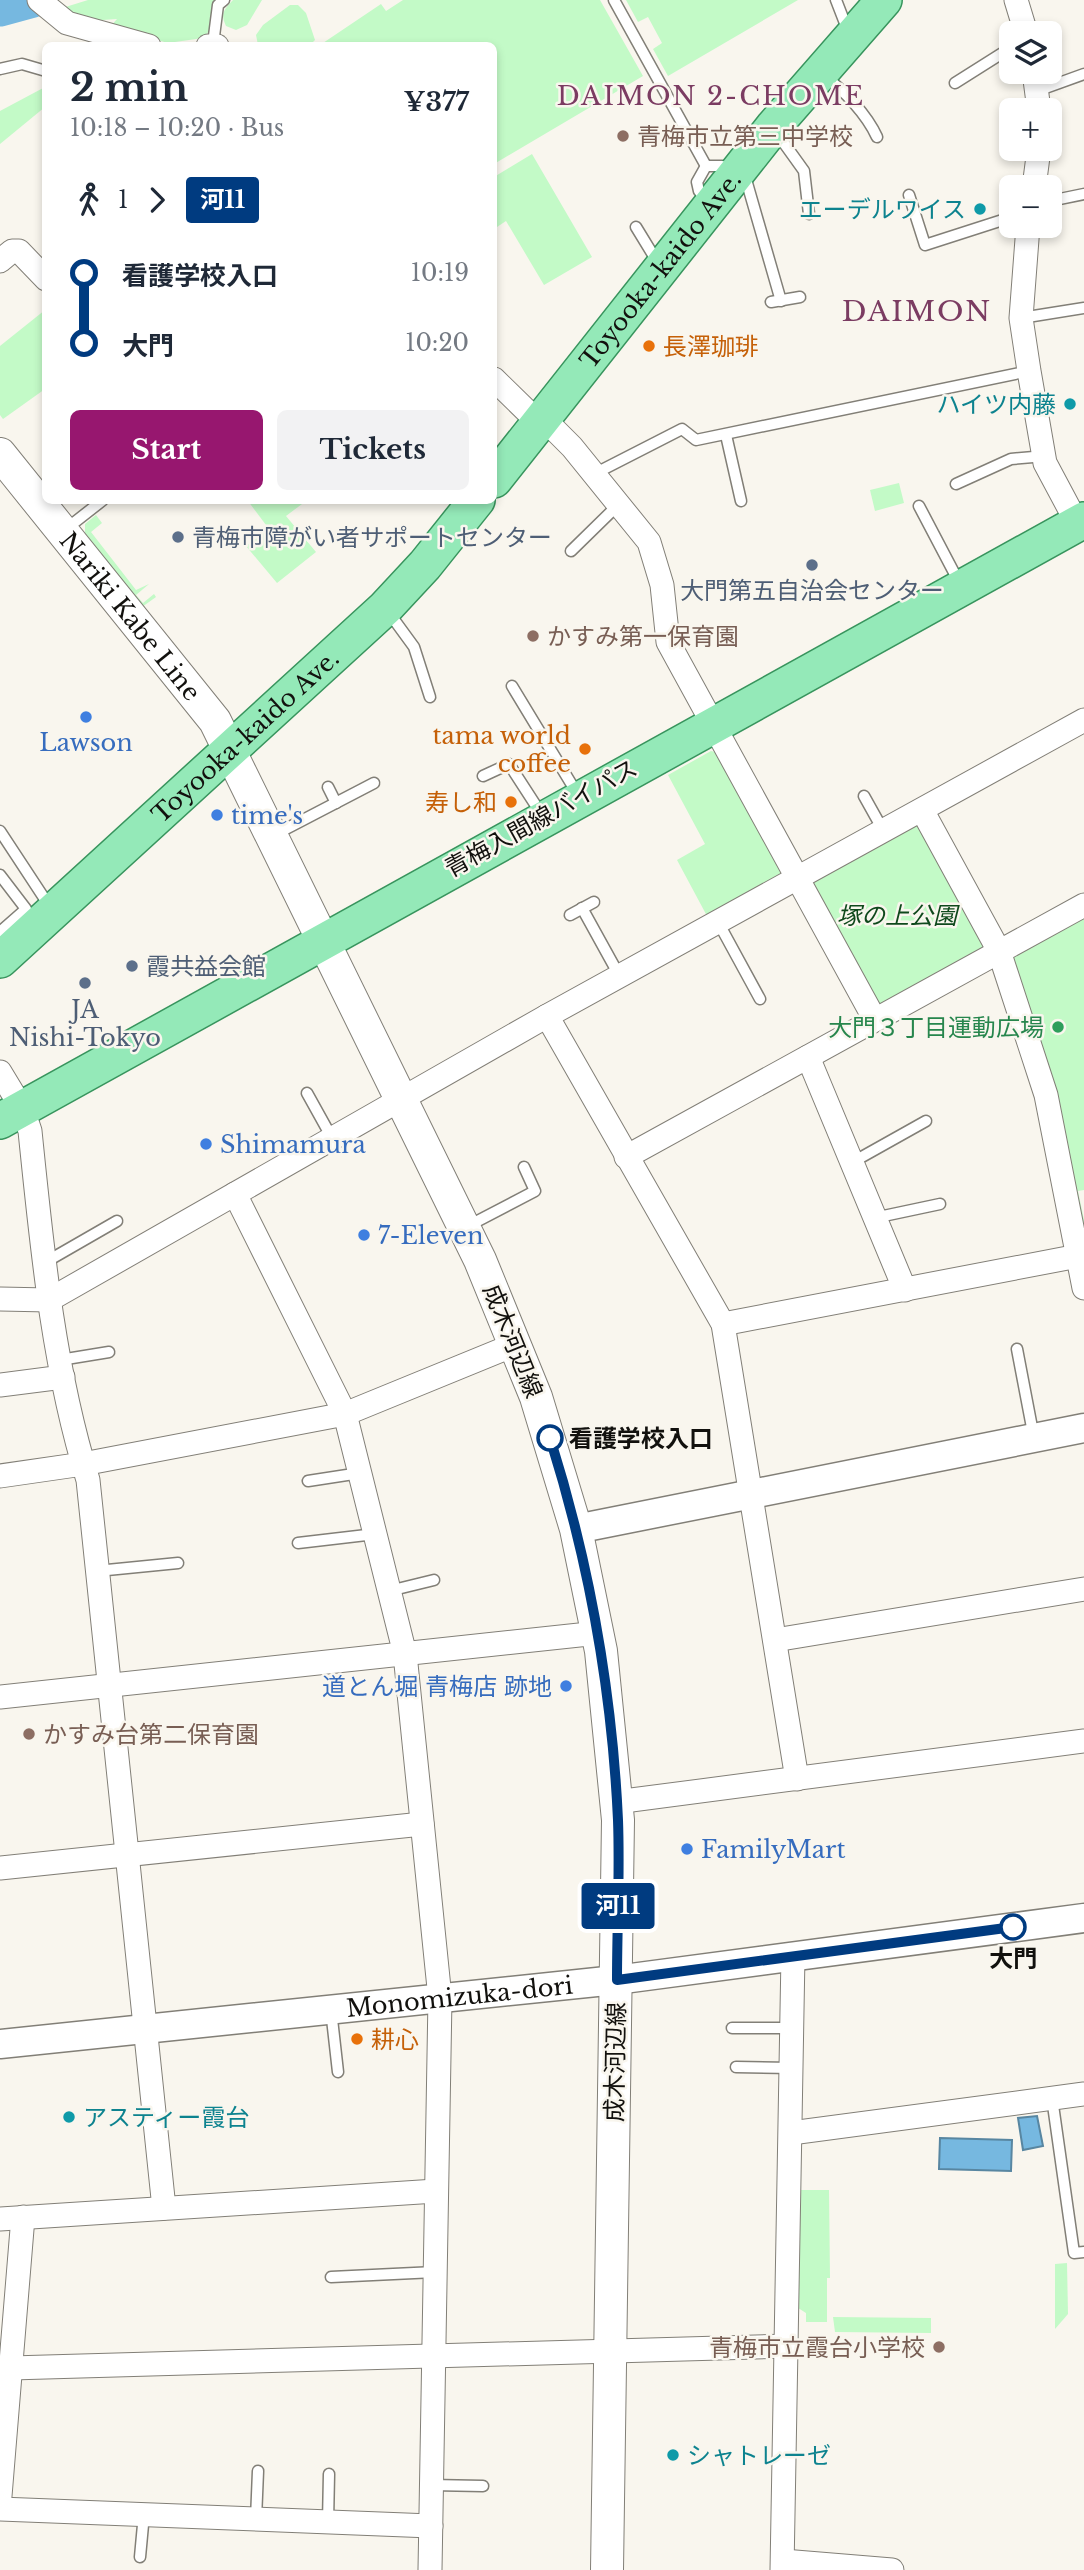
<!DOCTYPE html>
<html lang="en">
<head>
<meta charset="utf-8">
<style>
  :root { --surface:#fff; --page:#f2f2f3; --text:#1f2937; --muted:#747a83; --accent:#97176f }
  body { margin:0; font-family:"Libre Baskerville","Noto Sans JP",serif; background:var(--page); color:var(--text); height:100vh; display:flex; flex-direction:column; font-size:26px; white-space:nowrap }
  * { box-sizing:border-box; margin:0 }
  p { font-size:23px; color:var(--muted) }
  .icon { flex:none; width:38px; height:38px; fill:none; stroke:currentColor; stroke-width:2; stroke-linecap:round; stroke-linejoin:round }
  .map { position:relative; flex:1; overflow:hidden }
  .details { position:absolute; left:42px; top:42px; width:455px; height:462px; display:flex; flex-direction:column; background:var(--surface); border-radius:10px; box-shadow:0 4px 10px #0003 }
  .details>* { flex:none }
  .badge { padding:0 14px; border-radius:5px; font-size:24px; line-height:46px }
  .tools { position:absolute; left:999px; top:21px; display:grid; gap:14px }
  .tools a { display:grid; place-items:center; width:63px; height:63px; border-radius:10px; background:var(--surface); box-shadow:0 4px 10px #0003; font-size:35px }
  .map>.badge { position:absolute; translate:-50% -50%; box-shadow:0 0 0 4px #fff }
  .legs { display:flex; align-items:center; gap:10px; height:77px; padding:0 28px; font-size:23px }
  .legs p { margin-inline-start:auto }
  .summary { display:flex; align-items:center; justify-content:space-between; height:119px; padding:0 28px }
  h1 { font-size:38px; font-weight:800; line-height:52px }
  .button { display:flex; gap:14px; margin-top:auto; padding:14px 28px }
  .button a { flex:1; height:80px; border-radius:10px; background:var(--accent); color:#fff; font-size:28px; font-weight:800; line-height:80px; text-align:center }
  .button a+a { background:var(--page); color:var(--text) }
  ul { padding:0 28px; list-style:none }
  li { display:flex; align-items:center; gap:24px; height:70px; font-size:26px }
  li i { display:grid; place-items:center; width:10px; height:100%; margin:0 9px; background:currentColor }
  li i::after { content:''; width:18px; height:18px; margin:-9px; border:5px solid; border-radius:50%; background:var(--surface) }
  li p { margin-inline-start:auto }
  li:first-child i { background:linear-gradient(#0000 50%,currentColor 0) }
  li:last-child i { background:linear-gradient(currentColor 50%,#0000 0) }
  .map>svg:first-child { display:block }
  .green { fill:#c3fac7 }
  .water { fill:#76b8e0; stroke:#5886a1; stroke-width:2 }
  .lines { fill:none; stroke-linecap:round; stroke-linejoin:round }
  .river { stroke:#76b8e0; stroke-width:35 }
  .service-casing { stroke:#827f77; stroke-width:13 }
  .minor-casing { stroke:#827f77; stroke-width:25 }
  .tertiary-casing { stroke:#827f77; stroke-width:31 }
  .secondary-casing { stroke:#827f77; stroke-width:34 }
  .primary-casing { stroke:#38945d; stroke-width:38 }
  .service { stroke:#fff; stroke-width:10 }
  .minor { stroke:#fff; stroke-width:23 }
  .tertiary { stroke:#fff; stroke-width:28 }
  .secondary { stroke:#fff; stroke-width:32 }
  .primary { stroke:#94e9b8; stroke-width:35 }
  .line-1-casing { stroke:#fff; stroke-width:16 }
  .line-1 { stroke:#003b80; stroke-width:10 }
  .education-dot { fill:#8d6e63; stroke:#f9f6ee; stroke-width:2.5 }
  .culture-dot { fill:#0f9aa8; stroke:#f9f6ee; stroke-width:2.5 }
  .food-dot { fill:#e8710a; stroke:#f9f6ee; stroke-width:2.5 }
  .service-dot { fill:#5c6f8a; stroke:#f9f6ee; stroke-width:2.5 }
  .shop-dot { fill:#3f7fe0; stroke:#f9f6ee; stroke-width:2.5 }
  .leisure-dot { fill:#2e9e5b; stroke:#f9f6ee; stroke-width:2.5 }
  .stop-1-dot { fill:#fff; stroke:#003b80; stroke-width:3.5 }
  .labels { text-anchor:middle; dominant-baseline:central; stroke-width:5; stroke-linejoin:round; paint-order:stroke }
  .education-label { font-size:24px; fill:#785e54; stroke:#f9f6ee; text-anchor:start }
  .culture-label { font-size:24px; fill:#0d838f; stroke:#f9f6ee; text-anchor:end }
  .street-label { font-size:24px; fill:#12110e; stroke:#f9f6ee }
  .food-label { font-size:24px; fill:#c56008; stroke:#f9f6ee; text-anchor:start }
  .service-label { font-size:24px; fill:#4e5e75; stroke:#f9f6ee; text-anchor:start }
  .shop-label { font-size:24px; fill:#366cbe; stroke:#f9f6ee; text-anchor:start }
  .park-label { font-size:24px; font-style:italic; fill:#0f491c; stroke:#f9f6ee }
  .leisure-label { font-size:24px; fill:#27864d; stroke:#f9f6ee; text-anchor:end }
  .stop-label { font-size:24px; font-weight:bold; fill:#12110e; stroke:#f9f6ee; text-anchor:start }
  .neighbourhood-label { font-size:26px; letter-spacing:2px; fill:#7b3c62; stroke:#f9f6ee }
  .quarter-label { font-size:28px; letter-spacing:2px; fill:#7b3c62; stroke:#f9f6ee }
</style>
</head>
<body>
<div class="map">
<svg width="1084" height="2570" viewBox="0 0 1084 2570">
  <rect width="100%" height="100%" fill="#f9f6ee"/>
  <!-- green -->
  <g class="green">
    <polygon points="88,0 216,0 209,31 203,38 168,43 110,27 117,19 88,21 59,9"/>
    <path d="M233 0H262L247 25 236 30 226 26C220 14 224 9 233 0Z"/>
    <polygon points="403,0 600,0 643,76 494,164 494,46 320,45 381,4 386,11"/>
    <polygon points="626,0 798,0 668,76 653,49 662,43 648,17 638,22"/>
    <polygon points="290,5 298,5 306,13 315,40 310,45 258,45 256,35 263,25"/>
    <polygon points="45,87 45,107 0,144 0,111"/>
    <polygon points="532,154 592,257 544,285 506,221 494,229 494,177"/>
    <polygon points="45,310 45,389 3,419 0,415 0,346"/>
    <polygon points="899,483 904,503 875,511 870,490"/>
    <polygon points="248,501 300,501 302,504 286,516 316,552 277,583 246,546 269,529"/>
    <polygon points="96,515 102,523 91,532 136,590 149,584 136,595 143,603 154,594 156,597 142,607 85,533 85,524"/>
    <polygon points="711,751 719,753 782,869 779,877 707,916 677,860 705,844 668,775"/>
    <polygon points="914,825 922,827 985,942 984,948 879,1006 812,881"/>
    <polygon points="1084,915 1084,1190 1078,1191 1084,1220 1084,1245 1011,960 1014,953"/>
    <polygon points="797,2190 829,2190 830,2278 827,2278 827,2322 806,2322 806,2313 795,2306"/>
    <polygon points="1067,2263 1068,2314 1055,2329 1055,2264"/>
    <polygon points="833,2317 931,2318 931,2333 835,2332"/>
  </g>
  <!-- water -->
  <g class="water">
    <polygon points="1037,2116 1043,2146 1023,2150 1018,2118"/>
    <polygon points="940,2138 1012,2140 1011,2171 939,2169"/>
  </g>
  <g class="lines">
    <!-- river -->
    <polyline class="river" points="0,9 33,0"/>
    <!-- service casing -->
    <g class="service-casing">
      <g id="service">
        <polyline points="614,0 706,166"/>
        <polyline points="836,0 848,31"/>
        <polyline points="213,44 218,5 224,0"/>
        <polyline points="0,69 22,64 46,71"/>
        <path d="M824 76C844 90 867 115 877 137"/>
        <polyline points="955,83 1012,47"/>
        <polyline points="1037,91 1084,74"/>
        <polyline points="776,132 804,171 809,214"/>
        <polyline points="909,195 925,245 1012,217"/>
        <polyline points="707,201 699,191 697,182 706,166 722,166 747,183 781,301"/>
        <polyline points="1050,201 1084,194"/>
        <polyline points="636,227 658,263"/>
        <polyline points="771,302 800,297"/>
        <polyline points="1021,318 1084,308"/>
        <polyline points="726,435 741,501"/>
        <polyline points="594,474 682,429 696,440 1029,371"/>
        <polyline points="956,484 1011,459 1045,456"/>
        <polyline points="919,506 960,584"/>
        <polyline points="66,529 103,500"/>
        <polyline points="571,551 619,504"/>
        <polyline points="387,610 414,647 430,697"/>
        <polyline points="512,686 578,795"/>
        <polyline points="483,776 509,764 542,815"/>
        <polyline points="328,787 336,803"/>
        <polyline points="864,796 883,830"/>
        <polyline points="0,831 50,907"/>
        <polyline points="276,834 374,783"/>
        <polyline points="0,875 26,909 0,932"/>
        <polyline points="582,908 619,975"/>
        <polyline points="570,915 594,902"/>
        <polyline points="718,922 760,999"/>
        <polyline points="307,1093 332,1138"/>
        <polyline points="851,1163 926,1121"/>
        <polyline points="874,1218 940,1204"/>
        <polyline points="468,1226 535,1191 524,1167"/>
        <polyline points="44,1263 117,1221"/>
        <polyline points="1017,1349 1034,1438"/>
        <polyline points="60,1360 109,1352"/>
        <polyline points="308,1481 360,1473"/>
        <polyline points="298,1543 375,1534"/>
        <polyline points="97,1571 178,1563"/>
        <polyline points="389,1591 434,1580"/>
        <polyline points="331,2010 338,2072"/>
        <polyline points="732,2028 792,2028"/>
        <polyline points="736,2067 792,2068"/>
        <polyline points="1052,2098 1074,2253 1084,2252"/>
        <polyline points="331,2277 435,2272"/>
        <polyline points="431,2485 483,2486"/>
        <polyline points="256,2519 258,2471"/>
        <polyline points="328,2522 329,2474"/>
        <polyline points="140,2557 144,2514"/>
      </g>
    </g>
    <!-- minor casing -->
    <g class="minor-casing">
      <g id="minor">
        <polyline points="39,0 67,23 149,46"/>
        <polyline points="1016,0 1026,33"/>
        <polyline points="208,46 217,46"/>
        <polyline points="1034,72 1039,110"/>
        <polyline points="1034,187 1039,149"/>
        <polyline points="1028,226 1021,318 1029,371 1045,463 1077,523"/>
        <polyline points="0,261 12,251 19,251 46,279"/>
        <polyline points="494,379 538,422 552,427 572,447 649,542 662,585 668,642 874,1018"/>
        <polyline points="922,810 999,951 1046,1095 1084,1288"/>
        <polyline points="547,1016 723,1324 797,1779"/>
        <polyline points="808,1057 905,1290"/>
        <path d="M0 1072 23 1110 30 1131C42 1248 53 1367 88 1480L164 2208"/>
        <polyline points="626,1157 1084,905"/>
        <polyline points="235,1194 345,1414 405,1654 440,1998 430,2570"/>
        <polyline points="0,1299 49,1300 547,1016 1084,720"/>
        <polyline points="723,1324 1078,1256"/>
        <polyline points="0,1385 63,1377"/>
        <polyline points="0,1476 83,1464 345,1414 516,1344"/>
        <polyline points="775,1640 1084,1589"/>
        <polyline points="0,1697 598,1633"/>
        <polyline points="616,1802 1084,1741"/>
        <polyline points="0,1868 422,1824"/>
        <polyline points="791,2133 1084,2094"/>
        <polyline points="0,2219 436,2191"/>
        <polyline points="11,2368 787,2346"/>
        <polyline points="0,2496 23,2217"/>
        <polyline points="0,2509 431,2526"/>
        <polyline points="783,2561 892,2570"/>
        <polyline points="782,2570 793,1955"/>
      </g>
    </g>
    <!-- tertiary casing -->
    <g class="tertiary-casing">
      <g id="tertiary">
        <polyline points="576,1529 1084,1428"/>
        <path id="s1" d="M0 2044 616 1980 1084 1918"/>
      </g>
    </g>
    <!-- secondary casing -->
    <g class="secondary-casing">
      <g id="secondary">
        <path id="s2" d="M0 454 215 721 480 1260 536 1397 576 1529 601 1651 618 1820 607 2570"/>
      </g>
    </g>
    <!-- primary casing -->
    <g class="primary-casing">
      <g id="primary">
        <path id="s3" d="M494 480 773 127 884 0"/>
        <path id="s4" d="M0 960 385 608 425 565 477 500"/>
        <polyline points="0,1121 1084,520"/>
      </g>
    </g>
    <!-- service -->
    <use href="#service" class="service"/>
    <!-- minor -->
    <use href="#minor" class="minor"/>
    <!-- tertiary -->
    <use href="#tertiary" class="tertiary"/>
    <!-- secondary -->
    <use href="#secondary" class="secondary"/>
    <!-- primary -->
    <use href="#primary" class="primary"/>
  </g>
  <g class="lines">
    <!-- line-1 casing -->
    <g class="line-1-casing">
      <path id="line-1" d="M550 1438C589 1562 612 1690 618 1820 620 1874 617 1927 617 1980L1013 1927"/>
    </g>
    <!-- line-1 -->
    <use href="#line-1" class="line-1"/>
  </g>
  <!-- markers -->
  <g class="education-dot">
    <circle cx="623" cy="136" r="7"/>
    <circle cx="533" cy="636" r="7"/>
    <circle cx="29" cy="1734" r="7"/>
    <circle cx="939" cy="2347" r="7"/>
  </g>
  <g class="culture-dot">
    <circle cx="980" cy="209" r="7"/>
    <circle cx="1070" cy="404" r="7"/>
    <circle cx="69" cy="2117" r="7"/>
    <circle cx="673" cy="2455" r="7"/>
  </g>
  <g class="food-dot">
    <circle cx="649" cy="346" r="7"/>
    <circle cx="585" cy="749" r="7"/>
    <circle cx="511" cy="802" r="7"/>
    <circle cx="357" cy="2039" r="7"/>
  </g>
  <g class="service-dot">
    <circle cx="178" cy="537" r="7"/>
    <circle cx="812" cy="565" r="7"/>
    <circle cx="132" cy="966" r="7"/>
    <circle cx="85" cy="983" r="7"/>
  </g>
  <g class="shop-dot">
    <circle cx="86" cy="717" r="7"/>
    <circle cx="217" cy="815" r="7"/>
    <circle cx="206" cy="1144" r="7"/>
    <circle cx="364" cy="1235" r="7"/>
    <circle cx="566" cy="1686" r="7"/>
    <circle cx="687" cy="1849" r="7"/>
  </g>
  <circle class="leisure-dot" cx="1058" cy="1027" r="7"/>
  <g class="stop-1-dot">
    <circle cx="550" cy="1438" r="12"/>
    <circle cx="1013" cy="1927" r="12"/>
  </g>
  <g class="labels">
    <!-- education labels -->
    <g class="education-label">
      <text x="637" y="136">青梅市立第三中学校</text>
      <text x="547" y="636">かすみ第一保育園</text>
      <text x="43" y="1734">かすみ台第二保育園</text>
      <text x="925" y="2347" text-anchor="end">青梅市立霞台小学校</text>
    </g>
    <!-- culture labels -->
    <g class="culture-label">
      <text x="966" y="209">エーデルワイス</text>
      <text x="1056" y="404">ハイツ内藤</text>
      <text x="83" y="2117" text-anchor="start">アスティー霞台</text>
      <text x="687" y="2455" text-anchor="start">シャトレーゼ</text>
    </g>
    <!-- street labels -->
    <g class="street-label">
      <text stroke="none"><textPath href="#s3" startOffset="268">Toyooka-kaido Ave.</textPath></text>
      <text stroke="none"><textPath href="#s2" startOffset="208">Nariki Kabe Line</textPath></text>
      <text stroke="none"><textPath href="#s4" startOffset="332">Toyooka-kaido Ave.</textPath></text>
      <text transform="translate(541 818) rotate(-29)">青梅入間線バイパス</text>
      <text transform="translate(513 1341) rotate(68)">成木河辺線</text>
      <text stroke="none"><textPath href="#s1" startOffset="462">Monomizuka-dori</textPath></text>
      <text transform="translate(615 2062) rotate(-89)">成木河辺線</text>
    </g>
    <!-- food labels -->
    <g class="food-label">
      <text x="663" y="346">長澤珈琲</text>
      <text x="571" y="735" text-anchor="end">tama world<tspan x="571" dy="28">coffee</tspan></text>
      <text x="497" y="802" text-anchor="end">寿し和</text>
      <text x="371" y="2039">耕心</text>
    </g>
    <!-- service labels -->
    <g class="service-label">
      <text x="192" y="537">青梅市障がい者サポートセンター</text>
      <text x="812" y="590" text-anchor="middle">大門第五自治会センター</text>
      <text x="146" y="966">霞共益会館</text>
      <text x="85" y="1009" text-anchor="middle">JA<tspan x="85" dy="28">Nishi-Tokyo</tspan></text>
    </g>
    <!-- shop labels -->
    <g class="shop-label">
      <text x="86" y="742" text-anchor="middle">Lawson</text>
      <text x="231" y="815">time's</text>
      <text x="220" y="1144">Shimamura</text>
      <text x="378" y="1235">7-Eleven</text>
      <text x="552" y="1686" text-anchor="end">道とん堀 青梅店 跡地</text>
      <text x="701" y="1849">FamilyMart</text>
    </g>
    <!-- park labels -->
    <g class="park-label">
      <text x="897" y="915">塚の上公園</text>
    </g>
    <!-- leisure labels -->
    <g class="leisure-label">
      <text x="1044" y="1027">大門３丁目運動広場</text>
    </g>
    <!-- stop labels -->
    <g class="stop-label">
      <text x="569" y="1438">看護学校入口</text>
      <text x="1013" y="1958" text-anchor="middle">大門</text>
    </g>
    <!-- neighbourhood labels -->
    <g class="neighbourhood-label">
      <text x="711" y="96">DAIMON 2-CHOME</text>
    </g>
    <!-- quarter labels -->
    <g class="quarter-label">
      <text x="917" y="311">DAIMON</text>
    </g>
  </g>
</svg>
<div class="tools">
<a><svg class="icon" aria-label="layers" viewBox="0 0 24 24"><path d="M12 4l9 5-9 5-9-5zM3 14l9 5 9-5"/></svg></a>
<a>+</a>
<a>−</a>
</div>
<b class="badge" style="left:618px;top:1906px;background:#003b80;color:#fff">河11</b>
<section class="details">
<div class="summary"><div><h1>2 min</h1><p>10:18 – 10:20 · Bus</p></div><b>¥377</b></div>
<div class="legs"><svg class="icon" aria-label="walk" viewBox="0 0 24 24"><circle cx="13" cy="4" r="2"/><path d="M13 8l-2 6 4 7M11 14l-3 7M7 12l3-4h3l4 4"/></svg>1<svg class="icon" aria-label="forward" viewBox="0 0 24 24"><path d="M9 5l7 7-7 7"/></svg><b class="badge" style="background:#003b80;color:#fff">河11</b></div>
<ul>
<li><i style="color:#003b80"></i><b>看護学校入口</b><p>10:19</p></li>
<li><i style="color:#003b80"></i><b>大門</b><p>10:20</p></li>
</ul>
<div class="button"><a>Start</a><a>Tickets</a></div>
</section>
</div>
</body>
</html>
